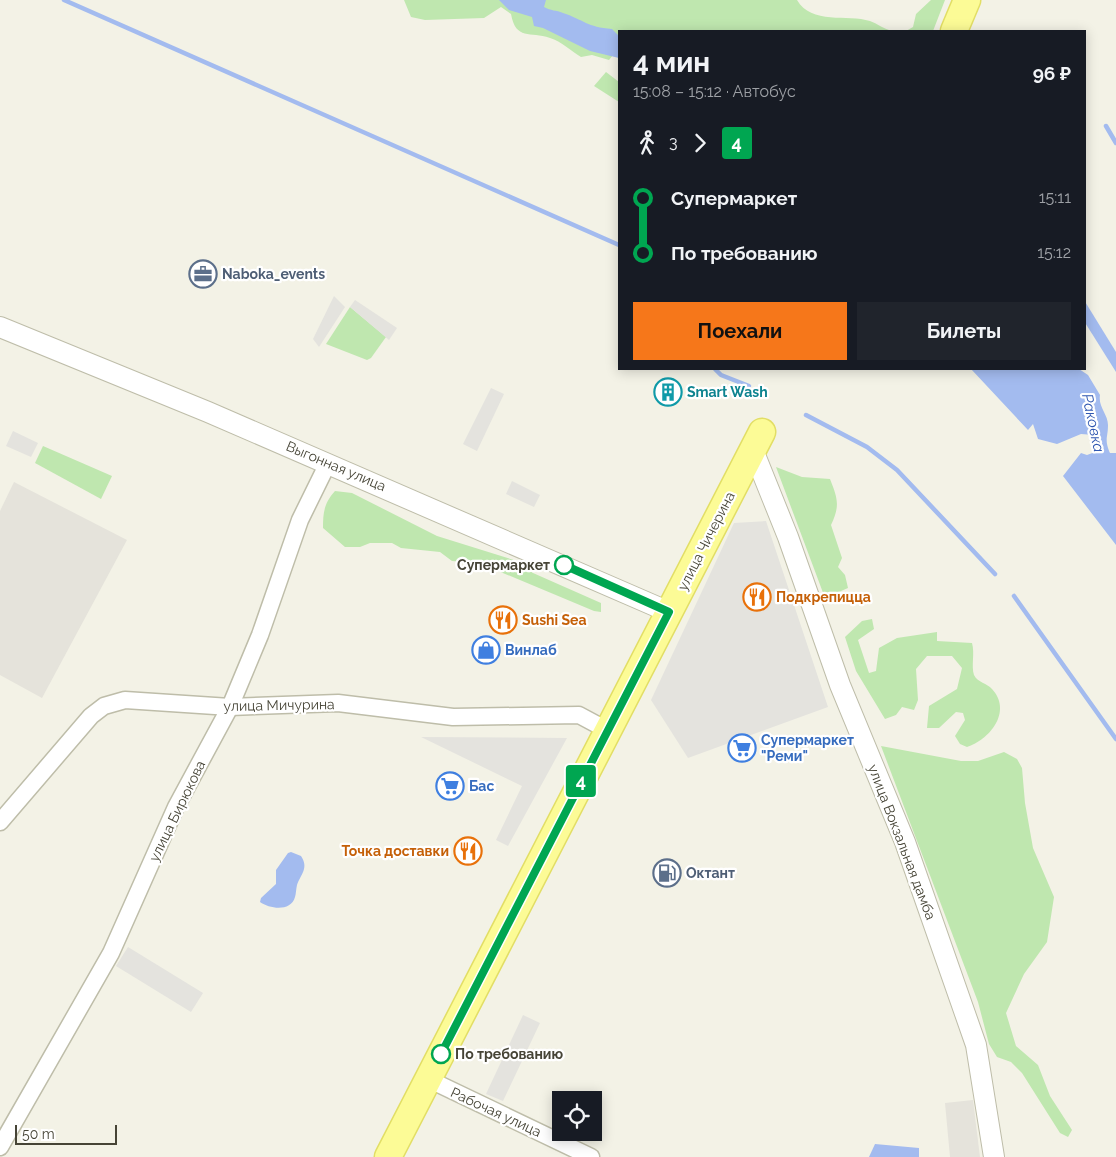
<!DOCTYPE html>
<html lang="ru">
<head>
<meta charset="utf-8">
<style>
  :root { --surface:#171b24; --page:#20242c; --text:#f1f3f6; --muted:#9ea1a6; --accent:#f6771a }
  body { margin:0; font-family:Raleway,sans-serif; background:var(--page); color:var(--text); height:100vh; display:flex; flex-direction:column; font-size:19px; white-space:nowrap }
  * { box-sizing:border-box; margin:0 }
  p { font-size:16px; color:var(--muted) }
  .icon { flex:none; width:28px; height:28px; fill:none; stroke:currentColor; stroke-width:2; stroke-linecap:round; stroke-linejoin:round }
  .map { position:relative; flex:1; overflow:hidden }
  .drawer { position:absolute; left:618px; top:30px; width:468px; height:340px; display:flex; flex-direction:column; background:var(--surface); border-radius:0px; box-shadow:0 2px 12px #0003 }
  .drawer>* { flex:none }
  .badge { padding:0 10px; border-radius:4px; font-size:18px; line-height:32px }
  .buttons { position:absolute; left:552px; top:1091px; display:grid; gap:10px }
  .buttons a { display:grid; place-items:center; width:50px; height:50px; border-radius:0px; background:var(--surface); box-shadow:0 2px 12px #0003; font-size:25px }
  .scale { position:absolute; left:15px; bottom:12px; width:102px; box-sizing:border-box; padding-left:5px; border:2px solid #464436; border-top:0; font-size:14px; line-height:18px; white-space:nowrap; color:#464436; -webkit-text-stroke:4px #fff; paint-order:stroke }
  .map>.badge { position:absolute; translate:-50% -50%; box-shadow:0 0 0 2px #fff }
  .legs { display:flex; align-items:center; gap:8px; height:55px; padding:0 15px; font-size:16px }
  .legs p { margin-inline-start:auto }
  .headline { display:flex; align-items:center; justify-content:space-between; height:85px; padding:0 15px }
  h1 { font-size:28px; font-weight:700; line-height:38px }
  .cta { display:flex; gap:10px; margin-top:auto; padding:10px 15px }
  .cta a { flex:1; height:58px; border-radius:0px; background:var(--accent); color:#111; font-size:20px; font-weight:700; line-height:58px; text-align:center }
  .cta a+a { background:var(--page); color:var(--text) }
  ul { padding:0 15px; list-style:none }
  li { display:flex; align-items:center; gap:18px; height:55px; font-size:19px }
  li i { display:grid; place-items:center; width:8px; height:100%; margin:0 6px; background:currentColor }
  li i::after { content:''; width:12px; height:12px; margin:-6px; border:4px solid; border-radius:50%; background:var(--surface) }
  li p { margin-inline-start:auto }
  li:first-child i { background:linear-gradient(#0000 50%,currentColor 0) }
  li:last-child i { background:linear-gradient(currentColor 50%,#0000 0) }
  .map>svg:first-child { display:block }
  .industrial { fill:#e5e3db }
  .green { fill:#bfe7af }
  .parking { fill:#e4e3de }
  .water { fill:#a3bbef }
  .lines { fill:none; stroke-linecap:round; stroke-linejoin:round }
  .stream { stroke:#a3bbef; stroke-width:4.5 }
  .minor-casing { stroke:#bebda9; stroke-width:19 }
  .tertiary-casing { stroke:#bebda9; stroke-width:22 }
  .primary-casing { stroke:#e2de65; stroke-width:29 }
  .minor { stroke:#fff; stroke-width:16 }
  .tertiary { stroke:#fff; stroke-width:20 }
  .primary { stroke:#fcfb96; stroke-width:26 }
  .line-1-casing { stroke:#fff; stroke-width:11 }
  .line-1 { stroke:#00a651; stroke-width:8 }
  .stop-1-dot { fill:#fff; stroke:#00a651; stroke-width:2.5 }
  .labels { text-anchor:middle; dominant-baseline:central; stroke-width:4.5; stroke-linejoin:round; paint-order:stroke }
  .service-label { font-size:14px; font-weight:bold; fill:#4e5e75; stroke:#fff; text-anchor:start }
  .culture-label { font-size:14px; font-weight:bold; fill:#0d838f; stroke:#fff; text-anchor:start }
  .street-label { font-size:14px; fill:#464436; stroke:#fff }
  .stop-label { font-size:14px; font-weight:bold; fill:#464436; stroke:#fff; text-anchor:end }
  .food-label { font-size:14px; font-weight:bold; fill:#c56008; stroke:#fff; text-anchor:start }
  .shop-label { font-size:14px; font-weight:bold; fill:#366cbe; stroke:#fff; text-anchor:start }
  .water-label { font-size:15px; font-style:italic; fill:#3057b0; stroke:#fff }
</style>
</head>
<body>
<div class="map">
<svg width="1116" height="1157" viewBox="0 0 1116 1157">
  <rect width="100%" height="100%" fill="#f3f2e6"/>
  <!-- industrial -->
  <g class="industrial">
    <polygon points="14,482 127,540 42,698 0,675 0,511"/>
    <polygon points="973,1100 980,1157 950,1157 945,1103"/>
  </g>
  <!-- green -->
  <g class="green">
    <path d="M404 0H797C811 25 848 14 870 21 878 24 884 29 892 31H619V58L613 55 609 60 592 55 581 57C572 52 561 41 550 38 530 31 516 41 511 14L501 7 484 18 425 20 411 17Z"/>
    <polygon points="931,0 945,0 933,31 906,31 913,27 916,14"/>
    <polygon points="606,72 619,82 619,102 594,86"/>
    <polygon points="350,307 386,337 371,358 367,360 326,344"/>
    <polygon points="43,446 112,476 101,499 35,463"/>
    <path d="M776 467 802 477 830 479C838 499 840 506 831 525L842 558 838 567 845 575 848 588 825 598Z"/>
    <path d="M335 491 352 493 437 536 520 562 533 573 601 603V612L594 611 479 563 452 561 440 552 401 548 392 543H370L360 547H345L323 528C323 513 324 503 335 491Z"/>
    <path d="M872 619 874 629 858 640 869 673 876 671 879 648 897 638 937 632V641L972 643C975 653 971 666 974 675 978 683 987 683 992 689 1013 712 989 740 967 747L960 744 955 736 965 720 963 713 956 712 939 728H927L929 706 957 689 962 668 952 656H927L916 669 918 700 914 710 902 707 896 715 885 719 856 671 845 637 862 621Z"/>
    <polygon points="881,746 961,761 978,761 1004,752 1017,759 1022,768 1025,803 1033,848 1054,897 1047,942 1024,974 1006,1013 1016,1046 1038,1065 1050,1096 1072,1130 1068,1137 1060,1133 1022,1073 1011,1062 997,1057 989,1044 978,1002"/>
  </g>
  <!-- parking -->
  <g class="parking">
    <polygon points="334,296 345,307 319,347 313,339"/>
    <polygon points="355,300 397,328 389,340 350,307"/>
    <polygon points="491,388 504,394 477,451 463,444"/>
    <polygon points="13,431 38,443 31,457 6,446"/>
    <polygon points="512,481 540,495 534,507 506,494"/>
    <polygon points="766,521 828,707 688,758 651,700 734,523"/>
    <polygon points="421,737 567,738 508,846 496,840 522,786"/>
    <polygon points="128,947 203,993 191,1012 116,966"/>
    <polygon points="523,1015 540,1023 503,1101 486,1094"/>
  </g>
  <!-- water -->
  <g class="water">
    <path d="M499 0H546L544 7C551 11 556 10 563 13 584 20 587 27 612 29L619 36V58L590 51 543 28 534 26 532 17 509 10Z"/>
    <polygon points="1084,300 1116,352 1116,372 1084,321"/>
    <path d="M971 369H1079L1088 375 1100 395C1098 407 1108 414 1108 425 1108 438 1104 439 1110 453H1116V545L1063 476 1081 453 1087 455 1095 452 1096 444 1094 435 1081 434 1057 444 1038 439 1033 424 1028 430Z"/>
    <path d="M291 852 301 856C309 868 301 874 297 885 296 889 296 894 295 897 291 912 270 909 260 902L261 898 276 884V870L288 853Z"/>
    <polygon points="875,1144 919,1148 919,1157 869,1157"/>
  </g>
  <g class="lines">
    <!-- stream -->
    <g class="stream">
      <polyline points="64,0 619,245"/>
      <polyline points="1106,126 1116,143"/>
      <polyline points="715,369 721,375 749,386"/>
      <polyline points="806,415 867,447 897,470 995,574"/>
      <polyline points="1014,596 1116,739"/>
    </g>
    <!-- minor casing -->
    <g class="minor-casing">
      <g id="minor">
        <polyline points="0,822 91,716 104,706 125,700 230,707 338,703 453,717 579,715 607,730"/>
        <polyline points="428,1079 591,1157"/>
        <polyline points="0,1147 111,953 176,807 230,707 260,635 300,520 328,463"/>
      </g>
    </g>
    <!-- tertiary casing -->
    <g class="tertiary-casing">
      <g id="tertiary">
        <polyline points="0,327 208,412 669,612"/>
        <polyline points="753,450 788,537 840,685 905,842 976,1045 994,1157"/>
      </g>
    </g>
    <!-- primary casing -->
    <g class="primary-casing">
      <g id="primary">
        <polyline points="954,31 967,0"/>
        <polyline points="388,1157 762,432"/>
      </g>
    </g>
    <!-- minor -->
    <use href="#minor" class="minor"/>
    <!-- tertiary -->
    <use href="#tertiary" class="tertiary"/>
    <!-- primary -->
    <use href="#primary" class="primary"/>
  </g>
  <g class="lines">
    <!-- line-1 casing -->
    <g class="line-1-casing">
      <polyline id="line-1" points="441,1054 669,612 564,565"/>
    </g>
    <!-- line-1 -->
    <use href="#line-1" class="line-1"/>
  </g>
  <!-- icons -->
  <defs>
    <g id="office-ring" transform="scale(1.4375)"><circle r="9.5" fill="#fff" stroke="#5c6f8a" stroke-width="1.5"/><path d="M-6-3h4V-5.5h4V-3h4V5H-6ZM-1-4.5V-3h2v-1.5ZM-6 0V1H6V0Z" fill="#5c6f8a"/></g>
    <g id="building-ring" transform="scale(1.4375)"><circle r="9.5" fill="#fff" stroke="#0f9aa8" stroke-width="1.5"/><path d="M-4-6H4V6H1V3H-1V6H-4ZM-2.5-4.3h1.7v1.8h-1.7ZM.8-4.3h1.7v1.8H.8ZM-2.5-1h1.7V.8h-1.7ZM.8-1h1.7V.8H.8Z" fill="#0f9aa8"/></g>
    <g id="restaurant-ring" transform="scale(1.4375)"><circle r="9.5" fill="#fff" stroke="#e8710a" stroke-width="1.5"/><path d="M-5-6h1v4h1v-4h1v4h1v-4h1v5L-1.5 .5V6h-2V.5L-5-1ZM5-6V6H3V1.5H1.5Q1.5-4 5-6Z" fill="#e8710a"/></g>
    <g id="shop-ring" transform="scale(1.4375)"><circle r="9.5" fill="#fff" stroke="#3f7fe0" stroke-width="1.5"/><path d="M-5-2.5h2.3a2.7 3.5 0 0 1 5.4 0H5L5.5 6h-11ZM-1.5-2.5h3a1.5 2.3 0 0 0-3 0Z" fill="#3f7fe0"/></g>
    <g id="supermarket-ring" transform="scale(1.4375)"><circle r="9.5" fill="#fff" stroke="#3f7fe0" stroke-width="1.5"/><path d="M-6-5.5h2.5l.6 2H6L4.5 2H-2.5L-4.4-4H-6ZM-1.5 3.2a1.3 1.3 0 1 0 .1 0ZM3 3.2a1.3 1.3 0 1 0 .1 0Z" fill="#3f7fe0"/></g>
    <g id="fuel-ring" transform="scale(1.4375)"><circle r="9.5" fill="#fff" stroke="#5c6f8a" stroke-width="1.5"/><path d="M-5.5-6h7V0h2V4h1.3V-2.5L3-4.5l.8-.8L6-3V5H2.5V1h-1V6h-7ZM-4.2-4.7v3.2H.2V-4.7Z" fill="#5c6f8a"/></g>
  </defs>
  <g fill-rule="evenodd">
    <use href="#office-ring" x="203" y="274"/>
    <use href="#building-ring" x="668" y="392"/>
    <use href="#restaurant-ring" x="757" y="597"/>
    <use href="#restaurant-ring" x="503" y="620"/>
    <use href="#shop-ring" x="486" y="650"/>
    <use href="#supermarket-ring" x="742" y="748"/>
    <use href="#supermarket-ring" x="450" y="786"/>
    <use href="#restaurant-ring" x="468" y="851"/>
    <use href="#fuel-ring" x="667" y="873"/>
  </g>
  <!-- markers -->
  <g class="stop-1-dot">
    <circle cx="564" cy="565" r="9"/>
    <circle cx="441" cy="1054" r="9"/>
  </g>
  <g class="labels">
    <!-- service labels -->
    <g class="service-label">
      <text x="222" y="274">Naboka_events</text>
      <text x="686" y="873">Октант</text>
    </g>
    <!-- culture labels -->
    <g class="culture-label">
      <text x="687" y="392">Smart Wash</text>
    </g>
    <!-- street labels -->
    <g class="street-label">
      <text transform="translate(336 466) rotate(23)">Выгонная улица</text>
      <text transform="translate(706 541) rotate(-63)">улица Чичерина</text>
      <text transform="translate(279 705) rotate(-1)">улица Мичурина</text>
      <text transform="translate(177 811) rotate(-64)">улица Бирюкова</text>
      <text transform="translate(902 842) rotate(69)">улица Вокзальная дамба</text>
      <text transform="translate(496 1112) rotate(25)">Рабочая улица</text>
    </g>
    <!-- stop labels -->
    <g class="stop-label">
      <text x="550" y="565">Супермаркет</text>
      <text x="455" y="1054" text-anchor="start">По требованию</text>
    </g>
    <!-- food labels -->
    <g class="food-label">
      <text x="776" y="597">Подкрепицца</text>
      <text x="522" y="620">Sushi Sea</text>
      <text x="449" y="851" text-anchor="end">Точка доставки</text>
    </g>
    <!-- shop labels -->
    <g class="shop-label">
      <text x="505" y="650">Винлаб</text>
      <text x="761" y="740">Супермаркет<tspan x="761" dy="16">"Реми"</tspan></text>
      <text x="469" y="786">Бас</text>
    </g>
    <!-- water labels -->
    <g class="water-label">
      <text transform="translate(1093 423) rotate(78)">Раковка</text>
    </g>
  </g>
</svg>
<div class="buttons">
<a><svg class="icon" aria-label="locate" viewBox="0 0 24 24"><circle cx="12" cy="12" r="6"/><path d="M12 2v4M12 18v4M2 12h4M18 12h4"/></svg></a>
</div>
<div class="scale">50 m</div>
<b class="badge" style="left:581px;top:781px;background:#00a651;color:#fff">4</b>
<section class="drawer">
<div class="headline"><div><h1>4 мин</h1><p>15:08 – 15:12 · Автобус</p></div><b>96 ₽</b></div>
<div class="legs"><svg class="icon" aria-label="walk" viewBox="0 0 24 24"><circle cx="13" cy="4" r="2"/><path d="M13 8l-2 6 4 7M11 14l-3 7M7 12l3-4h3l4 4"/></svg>3<svg class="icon" aria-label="forward" viewBox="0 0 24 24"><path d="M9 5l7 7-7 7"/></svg><b class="badge" style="background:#00a651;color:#fff">4</b></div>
<ul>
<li><i style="color:#00a651"></i><b>Супермаркет</b><p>15:11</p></li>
<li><i style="color:#00a651"></i><b>По требованию</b><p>15:12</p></li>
</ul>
<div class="cta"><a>Поехали</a><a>Билеты</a></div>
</section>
</div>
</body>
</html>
